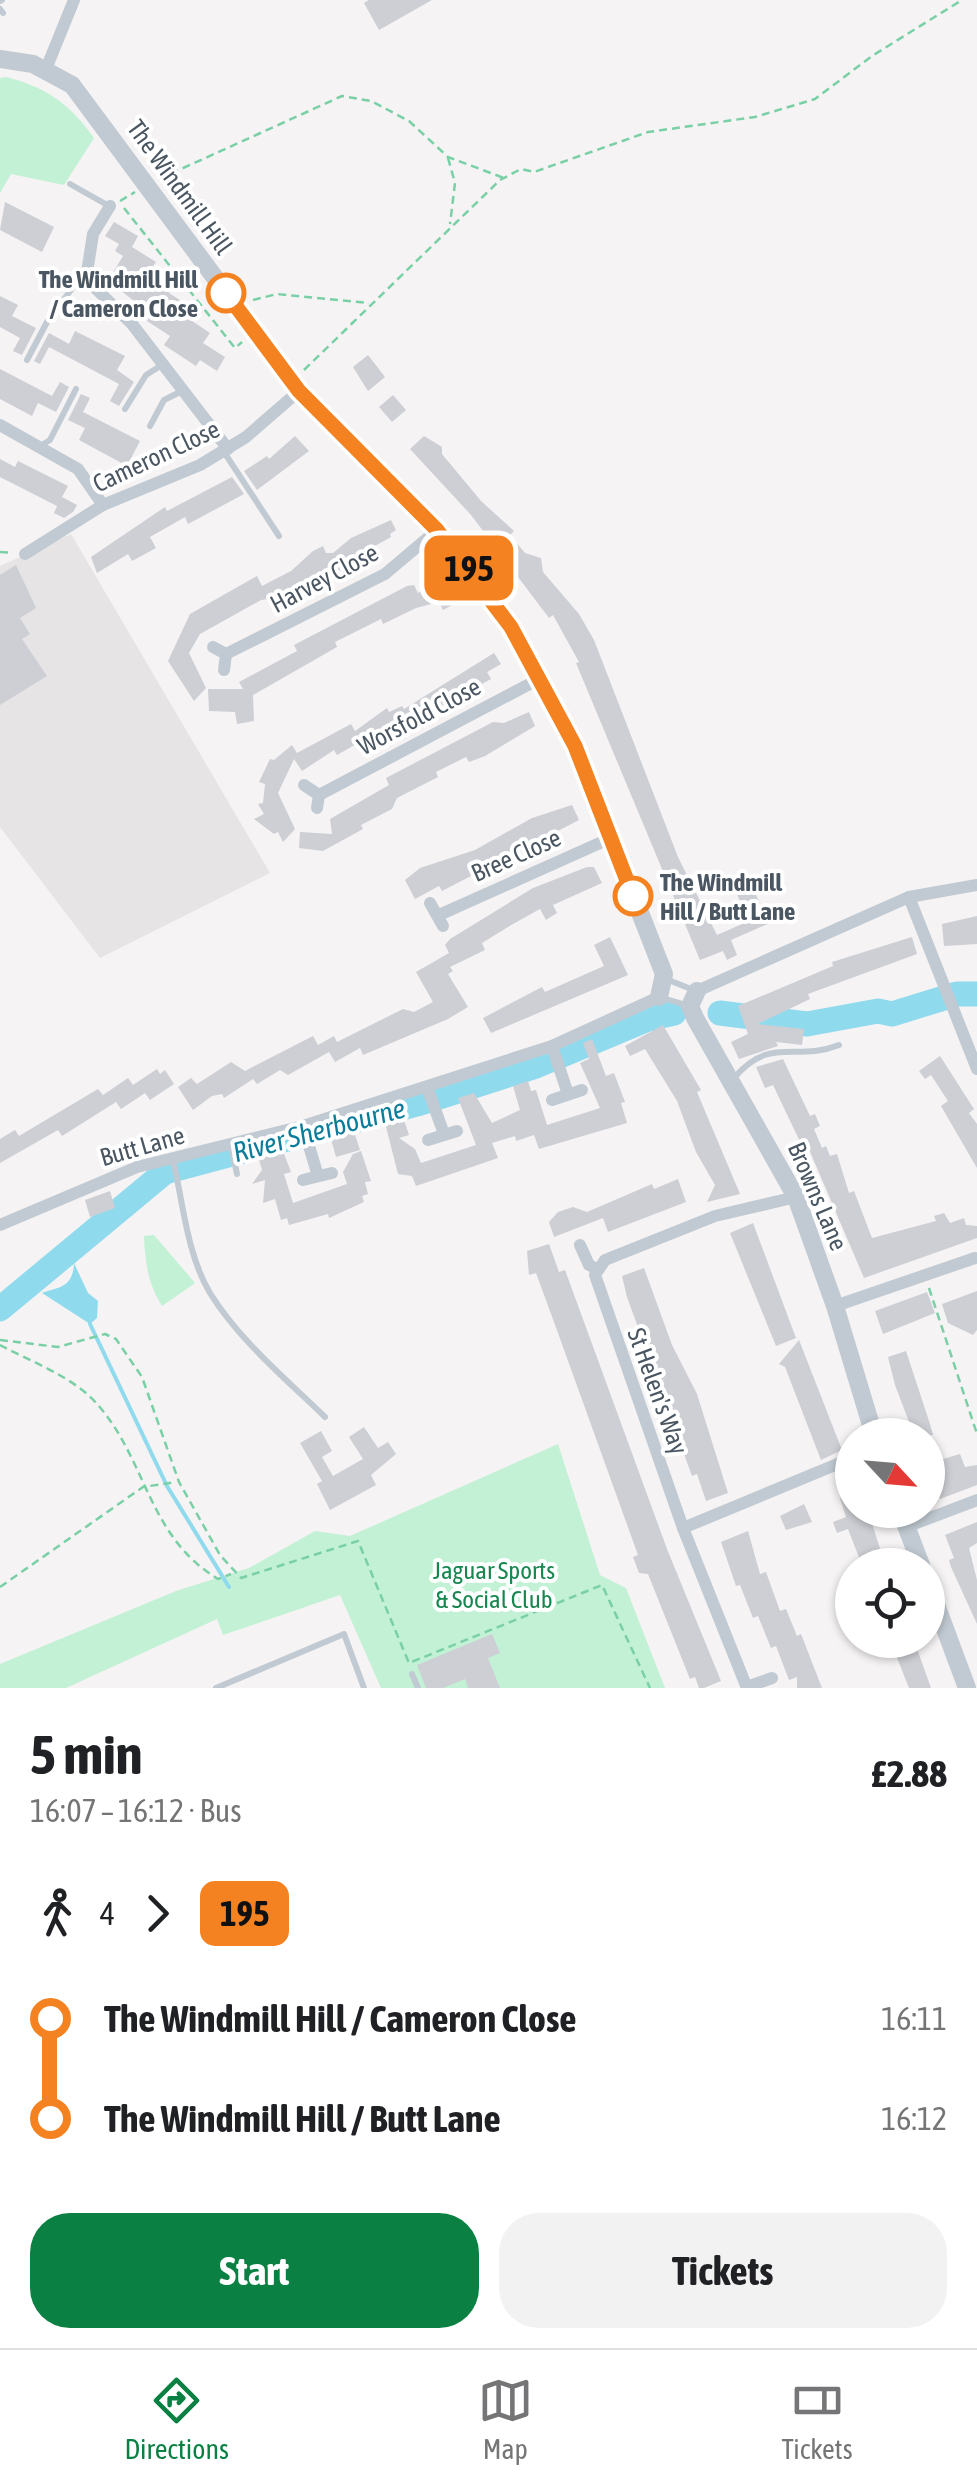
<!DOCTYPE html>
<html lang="en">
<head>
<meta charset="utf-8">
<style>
  :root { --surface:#fff; --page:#f2f2f2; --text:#202124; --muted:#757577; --line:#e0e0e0; --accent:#0b8043 }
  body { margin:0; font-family:"Asap Condensed",sans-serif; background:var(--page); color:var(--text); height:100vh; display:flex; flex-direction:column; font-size:38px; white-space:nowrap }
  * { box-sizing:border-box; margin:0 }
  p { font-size:32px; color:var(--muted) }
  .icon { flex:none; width:55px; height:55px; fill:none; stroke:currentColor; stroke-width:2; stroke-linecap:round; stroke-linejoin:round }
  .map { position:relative; height:1688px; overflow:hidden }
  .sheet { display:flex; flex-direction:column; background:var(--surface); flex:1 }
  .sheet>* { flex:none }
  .badge { padding:0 20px; border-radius:15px; font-size:35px; line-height:65px }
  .needle { width:65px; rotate:116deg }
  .buttons { position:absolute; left:835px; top:1418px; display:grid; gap:20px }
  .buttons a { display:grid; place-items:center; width:110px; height:110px; border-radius:50%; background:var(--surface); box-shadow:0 2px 8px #0004; font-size:50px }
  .map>.badge { position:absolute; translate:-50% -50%; box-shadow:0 0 0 5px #fff }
  .legs { display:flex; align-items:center; gap:15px; height:110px; padding:0 30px; font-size:32px }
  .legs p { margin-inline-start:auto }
  .summary { display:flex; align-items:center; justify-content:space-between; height:170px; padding:0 30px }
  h1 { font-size:55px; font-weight:700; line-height:75px }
  .action { display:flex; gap:20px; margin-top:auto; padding:20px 30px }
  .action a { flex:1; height:115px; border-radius:40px; background:var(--accent); color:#fff; font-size:40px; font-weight:700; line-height:115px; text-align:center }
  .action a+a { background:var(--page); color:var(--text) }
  ul { padding:0 30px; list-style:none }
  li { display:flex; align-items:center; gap:35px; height:100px; font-size:38px }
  li i { display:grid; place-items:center; width:15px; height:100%; margin:0 12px; background:currentColor }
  li i::after { content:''; width:25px; height:25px; margin:-12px; border:8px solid; border-radius:50%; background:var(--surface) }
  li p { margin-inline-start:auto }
  li:first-child i { background:linear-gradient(#0000 50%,currentColor 0) }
  li:last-child i { background:linear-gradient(currentColor 50%,#0000 0) }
  .menu { display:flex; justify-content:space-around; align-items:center; height:140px; border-top:2px solid var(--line); background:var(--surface); font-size:28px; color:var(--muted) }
  .menu a { display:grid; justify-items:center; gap:5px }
  .menu .active { color:var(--accent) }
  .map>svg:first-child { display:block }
  .education { fill:#e6e4e5 }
  .green { fill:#c3f1d5 }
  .water { fill:#90daee }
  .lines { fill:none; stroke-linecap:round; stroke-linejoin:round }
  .stream { stroke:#90daee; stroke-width:4 }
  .river { stroke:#90daee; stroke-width:25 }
  .building { fill:#cdcfd5 }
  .path { stroke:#7ad0a6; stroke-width:2.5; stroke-dasharray:8 5; stroke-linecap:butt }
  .service { stroke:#c1cad2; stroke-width:6 }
  .minor { stroke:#c1cad2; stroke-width:12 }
  .tertiary { stroke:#c1cad2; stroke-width:18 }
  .line-1-casing { stroke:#fff; stroke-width:22 }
  .line-1 { stroke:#f58220; stroke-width:15 }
  .stop-1-dot { fill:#fff; stroke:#f58220; stroke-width:5 }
  .labels { text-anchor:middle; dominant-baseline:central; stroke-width:8; stroke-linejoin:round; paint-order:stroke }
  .street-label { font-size:25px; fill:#4a5661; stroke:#fff }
  .stop-label { font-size:25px; font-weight:bold; fill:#4a5661; stroke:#fff; text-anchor:end }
  .park-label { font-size:25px; fill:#17864f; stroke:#fff }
  .water-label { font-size:28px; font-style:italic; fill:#0c7c9b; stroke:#fff }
</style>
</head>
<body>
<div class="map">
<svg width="977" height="1688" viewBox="0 0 977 1688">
  <rect width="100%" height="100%" fill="#f5f3f3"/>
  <!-- education -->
  <polygon class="education" points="71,534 270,873 100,958 0,827 0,566"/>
  <!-- green -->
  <g class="green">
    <path d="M6 77C46 87 70 104 94 138L64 185 11 174 0 193V78Z"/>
    <path d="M154 1235 195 1283 162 1306C148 1284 145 1262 144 1236Z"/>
    <polygon points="558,1444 600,1575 626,1588 665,1688 381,1688 340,1595 223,1635 217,1619 66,1688 0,1688 0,1664 176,1591 249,1568 315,1531 350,1536"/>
  </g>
  <!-- water -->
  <path class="water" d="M74 1263 88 1293 98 1301 97 1318 90 1324 42 1293C57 1287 73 1289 74 1263Z"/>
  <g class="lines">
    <!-- stream -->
    <polyline class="stream" points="90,1324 167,1486 229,1587"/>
    <!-- river -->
    <g class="river">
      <polyline points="720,1013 807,1024 878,1011 892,1014 957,994 977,994"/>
      <polyline points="0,1309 165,1172 417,1104 536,1066 648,1019 674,1013"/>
    </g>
  </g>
  <!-- building -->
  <g class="building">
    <polygon points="369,0 432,0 379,30 364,3"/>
    <polygon points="5,202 54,227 42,252 0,230"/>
    <polygon points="114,222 138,236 132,247 156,262 151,269 174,284 169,293 192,308 186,317 210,333 203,343 225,357 217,371 200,360 196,366 164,345 170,336 147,321 151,314 108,281 123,256 115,251 119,244 105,236"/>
    <polygon points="0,296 18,305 12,316 36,328 22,355 13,351 20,338 0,327"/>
    <polygon points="75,331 125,356 117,370 134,382 119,406 110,401 119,384 49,347 40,364 34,361 49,333 69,344"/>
    <polygon points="368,355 385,377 368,391 353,367"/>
    <polygon points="0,369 52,396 60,382 69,387 56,412 38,403 32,416 0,399"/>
    <polygon points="81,394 90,398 83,412 140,441 127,466 79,440 85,428 68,420"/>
    <polygon points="393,395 406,410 392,422 379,407"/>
    <polygon points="295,436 309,451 257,490 244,471 267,456 269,459"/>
    <polygon points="424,436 442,447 442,454 481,501 514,531 510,535 525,553 541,558 543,572 579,614 594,640 678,857 717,935 749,921 735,890 750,883 770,923 731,940 737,955 727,960 723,951 700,960 576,663 579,662 553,615 549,618 471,515 410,449"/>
    <polygon points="0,459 15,467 18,461 68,486 62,497 77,505 73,512 64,518 54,513 57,506 0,477"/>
    <polygon points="232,477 244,494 188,524 185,517 150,537 156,548 132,561 128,554 97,573 91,557 165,507 167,511"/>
    <polygon points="391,520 396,530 390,534 391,537 355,557 357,561 272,606 269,599 261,600 200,634 189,653 206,688 194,701 168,661 190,614 257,576 262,586 291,571 313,551 323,546 326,553 333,553 351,538"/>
    <polygon points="16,565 36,608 20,618 30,634 22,639 47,676 0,705 0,575"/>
    <polygon points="443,580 456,603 443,610 439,602 416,608 383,624 381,619 335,642 337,647 253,695 254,721 237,724 235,712 209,711 208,689 243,689 239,682 297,651 294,645 407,586 414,585 418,593"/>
    <polygon points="494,653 501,664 487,672 491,679 404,727 367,743 365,739 337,755 334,750 302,771 294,759 278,793 295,829 283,842 278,832 274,834 254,819 264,814 258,804 263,803 265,784 259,782 270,759 274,760 292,745 297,753 351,724 355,731 387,708 389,712 402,706 404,709"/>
    <polygon points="529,712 535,726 485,756 469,762 466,757 436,772 438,777 397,798 392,809 361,825 363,829 323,851 299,848 300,832 332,834 330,819 389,785 386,778 493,722 504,723"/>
    <polygon points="572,805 579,820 442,891 439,886 415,899 405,880 420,868 475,850 532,818"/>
    <polygon points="587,867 594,867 602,883 553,905 557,913 546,920 540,909 513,924 482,943 485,950 450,967 453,971 448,974 468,1007 448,1019 363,1055 360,1048 335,1062 329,1052 288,1075 280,1070 257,1084 253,1079 224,1098 222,1094 212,1096 193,1110 178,1087 191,1078 197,1084 231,1062 245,1071 313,1036 318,1045 334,1036 337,1042 403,1009 414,1012 433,1002 416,972 449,953 445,945 450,939 533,888"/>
    <polygon points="977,916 977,944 944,946 942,924"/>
    <polygon points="610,937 628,975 491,1033 483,1018 542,987 545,992 604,966 594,945"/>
    <polygon points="912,937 917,954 808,994 810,999 758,1024 804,1029 802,1045 776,1042 778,1046 739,1059 731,1042 748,1034 738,1006 833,966 832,962"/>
    <polygon points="663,1025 701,1090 697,1092 740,1194 707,1202 715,1185 696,1152 677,1101 645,1049 630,1056 625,1046"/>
    <polygon points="592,1039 606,1076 614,1073 625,1102 621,1103 627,1123 539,1149 534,1135 516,1141 515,1136 492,1143 498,1158 416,1186 412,1176 398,1174 385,1123 403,1117 409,1135 399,1138 415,1149 421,1163 476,1145 458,1098 474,1093 492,1123 520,1110 513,1086 528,1081 531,1091 536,1090 547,1125 600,1108 580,1063 589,1059 583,1043"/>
    <polygon points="940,1056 974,1109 969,1113 977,1124 977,1168 941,1106 948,1101 931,1075 925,1079 919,1071"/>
    <polygon points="783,1059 810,1116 815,1114 820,1126 814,1129 822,1148 826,1146 830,1156 837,1154 849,1193 854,1191 872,1238 936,1221 934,1216 944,1213 950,1223 964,1218 966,1225 977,1226 977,1238 864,1278 808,1147 803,1148 773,1085 765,1088 756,1067"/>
    <polygon points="157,1069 160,1074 165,1070 174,1084 150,1100 145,1093 121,1109 116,1102 62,1136 58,1130 0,1163 0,1139 15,1130 19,1136 98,1089 103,1095 128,1078 133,1085"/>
    <polygon points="354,1132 360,1150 336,1157 331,1139"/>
    <polygon points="281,1146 291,1172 284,1174 293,1203 347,1184 343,1172 353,1154 361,1151 371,1181 365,1182 368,1194 362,1196 364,1202 329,1218 328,1214 289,1225 287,1218 281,1220 275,1199 263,1203 265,1180 252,1184 262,1170 257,1153"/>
    <polygon points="678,1179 686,1202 608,1232 603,1218 554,1237 549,1222 558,1212 573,1207 587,1212 652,1184 654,1189"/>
    <polygon points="110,1191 115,1208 90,1217 85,1200"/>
    <polygon points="753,1223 796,1338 776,1346 730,1233"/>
    <polygon points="549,1244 559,1272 565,1270 667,1549 721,1681 704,1688 699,1688 695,1677 690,1679 648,1574 639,1573 633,1557 638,1555 558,1333 536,1273 529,1275 527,1251"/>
    <polygon points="644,1268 672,1345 697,1394 728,1493 706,1501 697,1474 692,1476 627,1297 622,1276"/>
    <polygon points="977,1291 977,1330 973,1335 948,1323 942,1304"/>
    <polygon points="927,1292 935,1313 883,1334 875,1311"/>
    <polygon points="799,1340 842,1450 821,1460 785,1367 779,1364"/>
    <polygon points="906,1351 930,1424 933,1435 914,1435 895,1385 888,1357"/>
    <polygon points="364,1427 378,1448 388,1442 396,1454 371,1475 376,1485 330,1510 317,1484 322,1481 300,1443 321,1431 332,1451 322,1457 333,1476 363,1459 349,1437"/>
    <polygon points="960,1454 965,1467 977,1465 977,1485 940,1499 938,1493 928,1497 928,1481 939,1477 933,1462"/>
    <polygon points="852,1494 852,1510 868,1510 885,1565 862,1565 848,1529 837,1533 833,1522 846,1517 840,1498"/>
    <polygon points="804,1504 812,1522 786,1530 780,1516"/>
    <polygon points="977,1522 977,1543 969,1548 977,1580 977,1624 951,1567 949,1560 954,1558 945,1535"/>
    <polygon points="748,1531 760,1574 766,1572 780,1611 786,1609 797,1636 801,1634 822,1688 797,1688 797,1677 789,1680 776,1646 771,1648 758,1616 753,1618 740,1585 736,1586 721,1542"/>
    <polygon points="492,1634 500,1653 488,1658 500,1688 468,1688 465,1679 443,1688 426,1688 417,1665"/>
    <polygon points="890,1640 914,1640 931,1688 909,1688"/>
  </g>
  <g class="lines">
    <!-- path -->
    <g class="path">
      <polyline points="448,158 455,183 450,224"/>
      <polyline points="159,179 342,96 371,101 409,121 448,157 504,178"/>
      <polyline points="120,201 135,192"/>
      <polyline points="124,208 235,348 242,342"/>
      <polyline points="253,300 277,294 369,303"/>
      <polyline points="304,370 500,180 521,169 534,172 648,132 755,117 815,99 872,56 962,0"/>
      <polyline points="0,552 13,553"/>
      <polyline points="929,1288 977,1434"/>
      <polyline points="0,1340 58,1347 105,1334 116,1339 142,1377 179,1482 220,1555 241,1578 358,1541 409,1663 602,1585 650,1688"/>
      <path d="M0 1345C32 1362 74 1377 98 1405 147 1461 148 1537 218 1579L231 1574"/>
      <polyline points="0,1587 143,1487 176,1482"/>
    </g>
    <!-- service -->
    <g class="service">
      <polyline points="0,1 2,0"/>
      <polyline points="0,9 3,13"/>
      <polyline points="70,184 109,206"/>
      <polyline points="27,360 47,322 85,271"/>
      <polyline points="125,409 146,375 162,365"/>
      <polyline points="150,426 164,400 182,391"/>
      <polyline points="40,446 50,440 76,389"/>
      <polyline points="224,452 279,536"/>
      <polyline points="666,979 696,991"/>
      <polyline points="663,998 689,1006"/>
      <path d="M733 1079C771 1034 794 1063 839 1045"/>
      <polyline points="231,1146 237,1174"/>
      <path d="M173 1160C183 1202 187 1255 210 1293 239 1340 286 1379 325 1417"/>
      <polyline points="412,1674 418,1688"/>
      <polyline points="216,1688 344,1634 364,1688"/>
    </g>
    <!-- minor -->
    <g class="minor">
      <polyline points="46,69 74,0"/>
      <polyline points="110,206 93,234 86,279 132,324 228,449"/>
      <polyline points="0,425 78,469 103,505"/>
      <polyline points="25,554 103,505 200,465 246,437 299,391"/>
      <polyline points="213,647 226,654 224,670"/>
      <polyline points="226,654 385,574 437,530"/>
      <polyline points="304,785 319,795 317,808"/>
      <polyline points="319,795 541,678"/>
      <polyline points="909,897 977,1069"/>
      <polyline points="430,903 443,926"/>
      <polyline points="439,915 611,838"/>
      <polyline points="697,991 909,897 977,885"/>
      <polyline points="552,1046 568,1094"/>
      <polyline points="427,1087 444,1134"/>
      <polyline points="552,1100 582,1090"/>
      <polyline points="303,1126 318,1176"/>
      <polyline points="428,1140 457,1131"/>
      <polyline points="303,1180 332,1173"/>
      <polyline points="0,1225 137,1167 303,1126 552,1046 659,997"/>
      <polyline points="580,1245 589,1265 597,1269"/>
      <polyline points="835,1306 975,1258"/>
      <polyline points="906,1527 977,1500"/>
      <polyline points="683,1528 852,1458"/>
      <polyline points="747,1687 772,1678"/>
      <polyline points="747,1688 683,1528 595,1275 605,1260 715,1216 796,1197"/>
    </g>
    <!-- tertiary -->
    <g class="tertiary">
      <polyline points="0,59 33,64 72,85 299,391 437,530 511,627 575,746 664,974 659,997"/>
      <polyline points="697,991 690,1006 695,1018 796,1197 835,1306 874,1435"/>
      <polyline points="900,1510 921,1565"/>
      <polyline points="928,1583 967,1688"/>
    </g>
  </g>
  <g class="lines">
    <!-- line-1 casing -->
    <g class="line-1-casing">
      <polyline id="line-1" points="226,293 299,391 437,530 511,627 575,746 633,896"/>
    </g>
    <!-- line-1 -->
    <use href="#line-1" class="line-1"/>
  </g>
  <!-- markers -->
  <g class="stop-1-dot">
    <circle cx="226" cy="293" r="18"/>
    <circle cx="633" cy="896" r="18"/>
  </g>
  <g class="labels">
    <!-- street labels -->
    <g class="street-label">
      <text transform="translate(180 187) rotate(54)">The Windmill Hill</text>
      <text transform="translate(156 456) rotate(-25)">Cameron Close</text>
      <text transform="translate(324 578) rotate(-28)">Harvey Close</text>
      <text transform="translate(419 716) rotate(-28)">Worsfold Close</text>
      <text transform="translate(516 855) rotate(-24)">Bree Close</text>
      <text transform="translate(142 1146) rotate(-16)">Butt Lane</text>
      <text transform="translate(818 1196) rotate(67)">Browns Lane</text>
      <text transform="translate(658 1391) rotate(70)">St Helen's Way</text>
    </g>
    <!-- stop labels -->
    <g class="stop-label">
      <text x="198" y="279">The Windmill Hill<tspan x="198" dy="29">/ Cameron Close</tspan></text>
      <text x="660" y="882" text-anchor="start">The Windmill<tspan x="660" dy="29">Hill / Butt Lane</tspan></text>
    </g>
    <!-- park labels -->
    <g class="park-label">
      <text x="494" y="1570">Jaguar Sports<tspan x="494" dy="29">&amp; Social Club</tspan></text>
    </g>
    <!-- water labels -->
    <g class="water-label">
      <text transform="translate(319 1130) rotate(-15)">River Sherbourne</text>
    </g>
  </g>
</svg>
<div class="buttons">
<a><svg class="needle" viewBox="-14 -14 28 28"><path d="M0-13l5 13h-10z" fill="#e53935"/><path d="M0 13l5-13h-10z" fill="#757577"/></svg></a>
<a><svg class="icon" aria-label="locate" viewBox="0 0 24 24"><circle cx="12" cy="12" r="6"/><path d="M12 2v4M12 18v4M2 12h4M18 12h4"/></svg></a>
</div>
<b class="badge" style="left:469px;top:568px;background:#f58220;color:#111">195</b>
</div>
<section class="sheet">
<div class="summary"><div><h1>5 min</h1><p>16:07 – 16:12 · Bus</p></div><b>£2.88</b></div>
<div class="legs"><svg class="icon" aria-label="walk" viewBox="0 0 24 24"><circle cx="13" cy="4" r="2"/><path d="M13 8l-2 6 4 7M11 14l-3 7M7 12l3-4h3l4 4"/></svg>4<svg class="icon" aria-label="forward" viewBox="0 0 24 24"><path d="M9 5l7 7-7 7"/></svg><b class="badge" style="background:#f58220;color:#111">195</b></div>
<ul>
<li><i style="color:#f58220"></i><b>The Windmill Hill / Cameron Close</b><p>16:11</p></li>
<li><i style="color:#f58220"></i><b>The Windmill Hill / Butt Lane</b><p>16:12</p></li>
</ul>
<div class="action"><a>Start</a><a>Tickets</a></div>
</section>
<nav class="menu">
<a class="active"><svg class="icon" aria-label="directions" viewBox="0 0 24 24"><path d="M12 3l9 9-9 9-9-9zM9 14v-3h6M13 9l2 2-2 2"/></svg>Directions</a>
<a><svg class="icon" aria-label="map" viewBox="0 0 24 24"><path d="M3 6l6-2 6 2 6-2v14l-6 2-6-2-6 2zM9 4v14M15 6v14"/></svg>Map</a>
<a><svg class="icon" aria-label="tickets" viewBox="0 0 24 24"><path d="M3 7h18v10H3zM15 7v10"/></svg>Tickets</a>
</nav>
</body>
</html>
